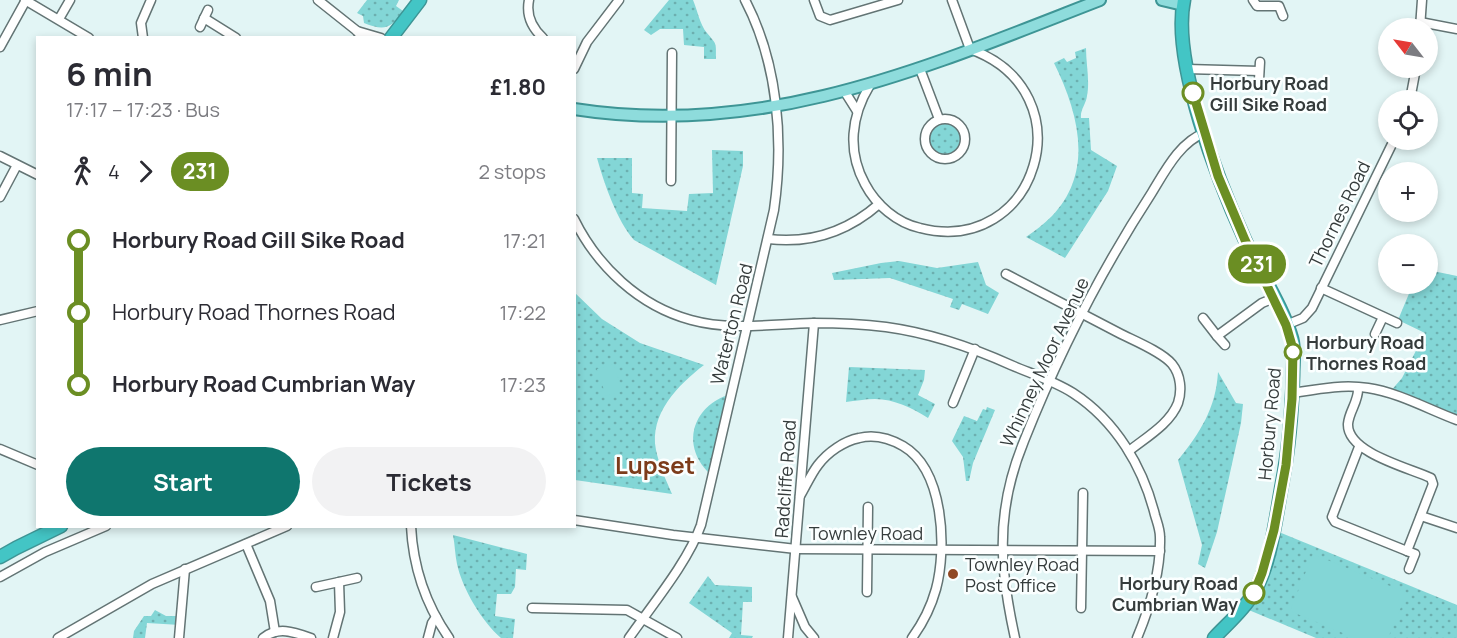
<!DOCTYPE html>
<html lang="en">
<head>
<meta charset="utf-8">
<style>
  :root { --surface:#fff; --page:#f2f2f3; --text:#2b2b33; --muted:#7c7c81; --accent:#0f766e }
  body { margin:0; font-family:Manrope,sans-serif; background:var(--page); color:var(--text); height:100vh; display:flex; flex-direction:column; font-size:22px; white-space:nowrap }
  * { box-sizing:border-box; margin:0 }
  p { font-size:20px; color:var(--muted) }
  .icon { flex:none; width:33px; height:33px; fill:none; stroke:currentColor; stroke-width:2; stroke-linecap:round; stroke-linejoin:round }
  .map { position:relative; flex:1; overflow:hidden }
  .side { position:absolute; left:36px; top:36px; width:540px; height:492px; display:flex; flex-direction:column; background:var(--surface); border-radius:0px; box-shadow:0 3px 9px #0003 }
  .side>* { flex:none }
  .badge { padding:0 12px; border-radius:20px; font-size:21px; line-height:39px }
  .needle { width:39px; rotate:301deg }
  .fabs { position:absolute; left:1378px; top:18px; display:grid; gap:12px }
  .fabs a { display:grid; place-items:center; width:60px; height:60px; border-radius:50%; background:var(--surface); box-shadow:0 3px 9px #0003; font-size:30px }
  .map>.badge { position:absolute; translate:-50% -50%; box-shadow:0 0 0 3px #fff }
  .legs { display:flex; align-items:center; gap:9px; height:66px; padding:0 30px; font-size:20px }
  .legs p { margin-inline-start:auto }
  .overview { display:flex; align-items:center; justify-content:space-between; height:102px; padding:0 30px }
  h1 { font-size:33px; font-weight:700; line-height:45px }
  .cta { display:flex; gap:12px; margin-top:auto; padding:12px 30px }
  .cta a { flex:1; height:69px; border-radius:36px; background:var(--accent); color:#fff; font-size:24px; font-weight:700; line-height:69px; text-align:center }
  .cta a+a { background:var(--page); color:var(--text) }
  ul { padding:0 30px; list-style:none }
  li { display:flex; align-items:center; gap:21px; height:72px; font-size:22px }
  li i { display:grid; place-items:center; width:9px; height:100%; margin:0 8px; background:currentColor }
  li i::after { content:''; width:15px; height:15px; margin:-8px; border:4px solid; border-radius:50%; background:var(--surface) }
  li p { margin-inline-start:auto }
  li:first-child i { background:linear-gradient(#0000 50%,currentColor 0) }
  li:last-child i { background:linear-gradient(currentColor 50%,#0000 0) }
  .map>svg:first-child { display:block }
  .grass { fill:url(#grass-dots) }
  .garden { fill:#83d6d6 }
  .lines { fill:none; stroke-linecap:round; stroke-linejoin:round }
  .minor-casing { stroke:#637474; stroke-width:11 }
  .major-casing { stroke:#3e9595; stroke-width:14 }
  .highway-casing { stroke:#3e9595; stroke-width:15 }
  .minor { stroke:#fff; stroke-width:8 }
  .major { stroke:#8edcdc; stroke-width:10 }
  .highway { stroke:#43c5c5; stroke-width:12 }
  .line-1-casing { stroke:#fff; stroke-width:14 }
  .line-1 { stroke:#6b8e23; stroke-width:9 }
  .stop-1-dot { fill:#fff; stroke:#6b8e23; stroke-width:3 }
  .poi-dot { fill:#904925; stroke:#fbffff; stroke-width:2 }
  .labels { text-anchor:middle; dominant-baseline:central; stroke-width:5; stroke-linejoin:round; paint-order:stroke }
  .stop-label { font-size:18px; font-weight:bold; fill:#353c3c; stroke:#fbffff; text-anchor:start }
  .street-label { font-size:18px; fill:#353c3c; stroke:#fbffff }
  .poi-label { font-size:18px; fill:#353c3c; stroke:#fbffff; text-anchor:start }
  .district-label { font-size:24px; font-weight:bold; fill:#7c3c1b; stroke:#fbffff }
</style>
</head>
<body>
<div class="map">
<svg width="1457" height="638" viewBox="0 0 1457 638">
  <defs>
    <pattern id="grass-dots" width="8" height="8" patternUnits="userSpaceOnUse" patternTransform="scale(1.5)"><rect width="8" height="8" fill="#83d6d6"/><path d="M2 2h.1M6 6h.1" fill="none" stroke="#6cafaf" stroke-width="1.8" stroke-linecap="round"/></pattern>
  </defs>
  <rect width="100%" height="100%" fill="#e2f5f5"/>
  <!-- grass -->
  <g class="grass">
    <path d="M367 0H399L396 6 403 11C391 29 384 31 364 23L363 16 357 13Z"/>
    <path d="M669 0H693C697 9 700 25 707 33 717 45 716 42 716 59H704V47L684 45 683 29H660L651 35 644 30Z"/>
    <path d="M1086 48C1086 64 1090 81 1087 96 1086 104 1080 110 1081 118H1089L1091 150 1117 166 1108 191 1065 258 1026 237C1035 231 1044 224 1052 216 1095 171 1078 112 1054 63L1064 58 1067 62 1076 58 1075 52Z"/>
    <circle cx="945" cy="139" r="17"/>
    <path d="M712 150 743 151V166L716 285 634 240C617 221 604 183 597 158H632V193L643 194 642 208 687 211 689 194 713 193Z"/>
    <polygon points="899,261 937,268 978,262 986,285 999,293 988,314 962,304 959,310 950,307 953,299 890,278 834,280 832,273 881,263"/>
    <polygon points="1428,270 1457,276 1457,420 1389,393 1402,378 1425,333 1398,320 1413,284 1428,284"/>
    <path d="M574 292 602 319 640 343 704 365C678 385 649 414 656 450 659 465 666 480 672 494L575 480Z"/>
    <path d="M849 367 925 370 924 380 918 395 935 404 928 418C912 408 894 399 875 399 865 399 855 401 846 402Z"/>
    <path d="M1218 372 1236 403 1243 404 1241 423 1217 532 1205 568 1198 564 1202 545 1178 460C1200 433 1216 408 1218 372Z"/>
    <path d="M731 394 711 475C680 447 691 406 731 394Z"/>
    <polygon points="987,407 995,410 973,463 969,481 966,481 963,457 952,441 964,416 977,421 983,409 986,410"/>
    <polygon points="1274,530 1457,605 1457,638 1316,638 1244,608"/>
    <path d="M453 535 527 554 526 570 516 569 515 587 511 594H497L495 616 515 619 513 638H501C482 622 462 588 457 564 455 555 455 545 453 535Z"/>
    <polygon points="708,576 715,585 752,587 752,602 743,602 741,635 753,636 752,638 729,638 732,633 689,603"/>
    <polygon points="155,610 166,616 181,616 180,625 147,623 145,638 133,638 134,631 144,616 151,616"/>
  </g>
  <!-- garden -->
  <g class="garden">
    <polygon points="614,364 622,391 606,396 597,369"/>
    <polygon points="1313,554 1407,593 1388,638 1355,638 1290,611"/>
  </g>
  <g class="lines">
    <!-- minor casing -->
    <g class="minor-casing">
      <g id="minor">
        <polyline points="25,0 89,38"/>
        <polyline points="318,0 357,31 362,38"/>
        <path d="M529 0C526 15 532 28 543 38"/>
        <polyline points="814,0 820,16 830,20 898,0"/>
        <polyline points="1253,0 1257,6 1279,6 1283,16"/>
        <polyline points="204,18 236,38"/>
        <polyline points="59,19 70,0"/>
        <polyline points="1420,22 1457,29"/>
        <polyline points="200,27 208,10"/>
        <polyline points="1420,28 1422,0"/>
        <polyline points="357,31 381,38"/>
        <polyline points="143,38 141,23 151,0"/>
        <polyline points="0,47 26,0"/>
        <polyline points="574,69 587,42 619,0"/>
        <polyline points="920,69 939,119"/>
        <polyline points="1187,69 1259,71"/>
        <polyline points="1259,80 1260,62"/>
        <path d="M870 85C851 116 847 151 865 184 876 205 897 223 920 228 1037 258 1089 92 970 49L952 0"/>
        <polyline points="845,92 857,111"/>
        <polyline points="1410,100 1416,68"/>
        <circle cx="945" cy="139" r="20"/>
        <polyline points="0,156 38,175"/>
        <polyline points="671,181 672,53"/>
        <polyline points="0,197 17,165"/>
        <path d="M574 219C597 266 639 306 691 320 731 331 772 324 813 323 837 323 862 324 886 327 930 333 971 347 1011 365 1032 374 1054 381 1073 393 1116 421 1143 467 1155 515 1157 522 1160 529 1160 537 1161 571 1150 607 1137 638"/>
        <path d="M768 239C810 244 847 232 879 204"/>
        <path d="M1006 274C1044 294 1082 314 1121 334 1135 341 1162 352 1172 364 1181 375 1182 391 1178 403 1170 424 1145 438 1129 451"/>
        <polyline points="1321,288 1397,323"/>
        <polyline points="1203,318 1217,336 1262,303 1274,298"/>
        <polyline points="0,320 38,311"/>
        <polyline points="1286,325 1303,318 1312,308 1394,140"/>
        <polyline points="1375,334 1383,317"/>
        <polyline points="1217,336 1225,345"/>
        <path d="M1358 388C1359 401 1349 411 1348 424 1347 453 1410 468 1431 478L1433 484 1407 551 1335 522 1332 517 1359 447"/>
        <path d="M1293 393C1318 389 1343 384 1368 388 1397 392 1430 410 1457 420"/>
        <polyline points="953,403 975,349"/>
        <polyline points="0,449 38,465"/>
        <path d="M800 496C806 486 811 474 818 465 828 452 844 441 859 438 875 434 889 438 903 446 944 470 947 548 936 589 931 607 923 623 912 638"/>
        <polyline points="1421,516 1457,528"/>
        <polyline points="574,520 673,535 796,549 1160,551"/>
        <path d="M411 526C413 567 426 605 449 638"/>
        <polyline points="246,544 270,601 275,632"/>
        <polyline points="1407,551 1415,554 1409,569"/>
        <polyline points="0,577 45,552 106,526"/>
        <polyline points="316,587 357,578"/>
        <polyline points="867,592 868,507"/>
        <polyline points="792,597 805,627 814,638"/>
        <polyline points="532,608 627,610 677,638"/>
        <polyline points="1081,608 1083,493"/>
        <polyline points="58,638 152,584 287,526"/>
        <polyline points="179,638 185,569"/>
        <path d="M263 638C278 626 294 632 311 638"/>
        <polyline points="333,638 340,612 339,582"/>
        <polyline points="428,638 432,623 436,617"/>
        <path d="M629 638C652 605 688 562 701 525L774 210C784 141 778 63 745 0"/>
        <polyline points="788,638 814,323"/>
        <path d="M1015 638C1006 597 999 553 1005 511 1008 487 1015 463 1024 441 1058 355 1101 271 1151 194 1164 173 1180 141 1205 133"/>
      </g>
    </g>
    <!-- major casing -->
    <g class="major-casing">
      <g id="major">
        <polyline points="1162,0 1183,5"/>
        <path d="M574 109C765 139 927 67 1100 0"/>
      </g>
    </g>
    <!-- highway casing -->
    <g class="highway-casing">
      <g id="highway">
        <path d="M1184 0C1171 61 1219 183 1245 240 1259 271 1283 307 1292 339 1295 351 1293 363 1293 375 1292 411 1289 448 1282 484 1276 516 1271 565 1253 594 1243 611 1228 623 1214 638"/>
        <polyline points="391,38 420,0"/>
        <polyline points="0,557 16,548 61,526"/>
      </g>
    </g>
    <!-- minor -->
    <use href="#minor" class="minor"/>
    <!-- major -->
    <use href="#major" class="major"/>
    <!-- highway -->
    <use href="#highway" class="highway"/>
  </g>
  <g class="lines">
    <!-- line-1 casing -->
    <g class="line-1-casing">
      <polyline id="line-1" points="1193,93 1218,176 1245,240 1286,325 1293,349 1292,399 1286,465 1274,530 1262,573 1254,593"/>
    </g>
    <!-- line-1 -->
    <use href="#line-1" class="line-1"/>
  </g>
  <!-- markers -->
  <g class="stop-1-dot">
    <circle cx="1193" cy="93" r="10"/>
    <circle cx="1293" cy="352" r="8"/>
    <circle cx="1254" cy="593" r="10"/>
  </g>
  <circle class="poi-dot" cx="953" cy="574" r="6"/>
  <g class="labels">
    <!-- stop labels -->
    <g class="stop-label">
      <text x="1210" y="83">Horbury Road<tspan x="1210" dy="21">Gill Sike Road</tspan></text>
      <text x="1306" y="342">Horbury Road<tspan x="1306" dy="21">Thornes Road</tspan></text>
      <text x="1238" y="583" text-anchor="end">Horbury Road<tspan x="1238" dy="21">Cumbrian Way</tspan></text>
    </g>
    <!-- street labels -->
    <g class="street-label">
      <text transform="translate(1339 214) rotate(-64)">Thornes Road</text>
      <text transform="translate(731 324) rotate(-76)">Waterton Road</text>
      <text transform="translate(1044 362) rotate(-65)">Whinney Moor Avenue</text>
      <text transform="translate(1269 424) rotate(-85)">Horbury Road</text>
      <text transform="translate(785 479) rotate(-86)">Radcliffe Road</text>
      <text x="866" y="533">Townley Road</text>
    </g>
    <!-- poi labels -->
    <g class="poi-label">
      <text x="965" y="564">Townley Road<tspan x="965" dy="21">Post Office</tspan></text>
    </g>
    <!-- district labels -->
    <g class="district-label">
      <text x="655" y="464">Lupset</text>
    </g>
  </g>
</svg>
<div class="fabs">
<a><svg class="needle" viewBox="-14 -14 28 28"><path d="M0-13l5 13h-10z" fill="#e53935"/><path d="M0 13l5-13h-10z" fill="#7c7c81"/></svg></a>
<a><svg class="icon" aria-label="locate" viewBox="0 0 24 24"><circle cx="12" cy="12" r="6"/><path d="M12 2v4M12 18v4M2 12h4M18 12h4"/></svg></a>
<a>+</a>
<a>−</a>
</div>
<b class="badge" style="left:1257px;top:264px;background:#6b8e23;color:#fff">231</b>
<section class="side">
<div class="overview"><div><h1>6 min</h1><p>17:17 – 17:23 · Bus</p></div><b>£1.80</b></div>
<div class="legs"><svg class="icon" aria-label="walk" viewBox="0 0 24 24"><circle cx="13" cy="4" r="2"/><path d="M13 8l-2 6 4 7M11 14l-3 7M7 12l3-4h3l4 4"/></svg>4<svg class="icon" aria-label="forward" viewBox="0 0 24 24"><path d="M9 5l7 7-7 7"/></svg><b class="badge" style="background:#6b8e23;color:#fff">231</b><p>2 stops</p></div>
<ul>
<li><i style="color:#6b8e23"></i><b>Horbury Road Gill Sike Road</b><p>17:21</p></li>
<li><i style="color:#6b8e23"></i><span>Horbury Road Thornes Road</span><p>17:22</p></li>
<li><i style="color:#6b8e23"></i><b>Horbury Road Cumbrian Way</b><p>17:23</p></li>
</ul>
<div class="cta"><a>Start</a><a>Tickets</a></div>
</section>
</div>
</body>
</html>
